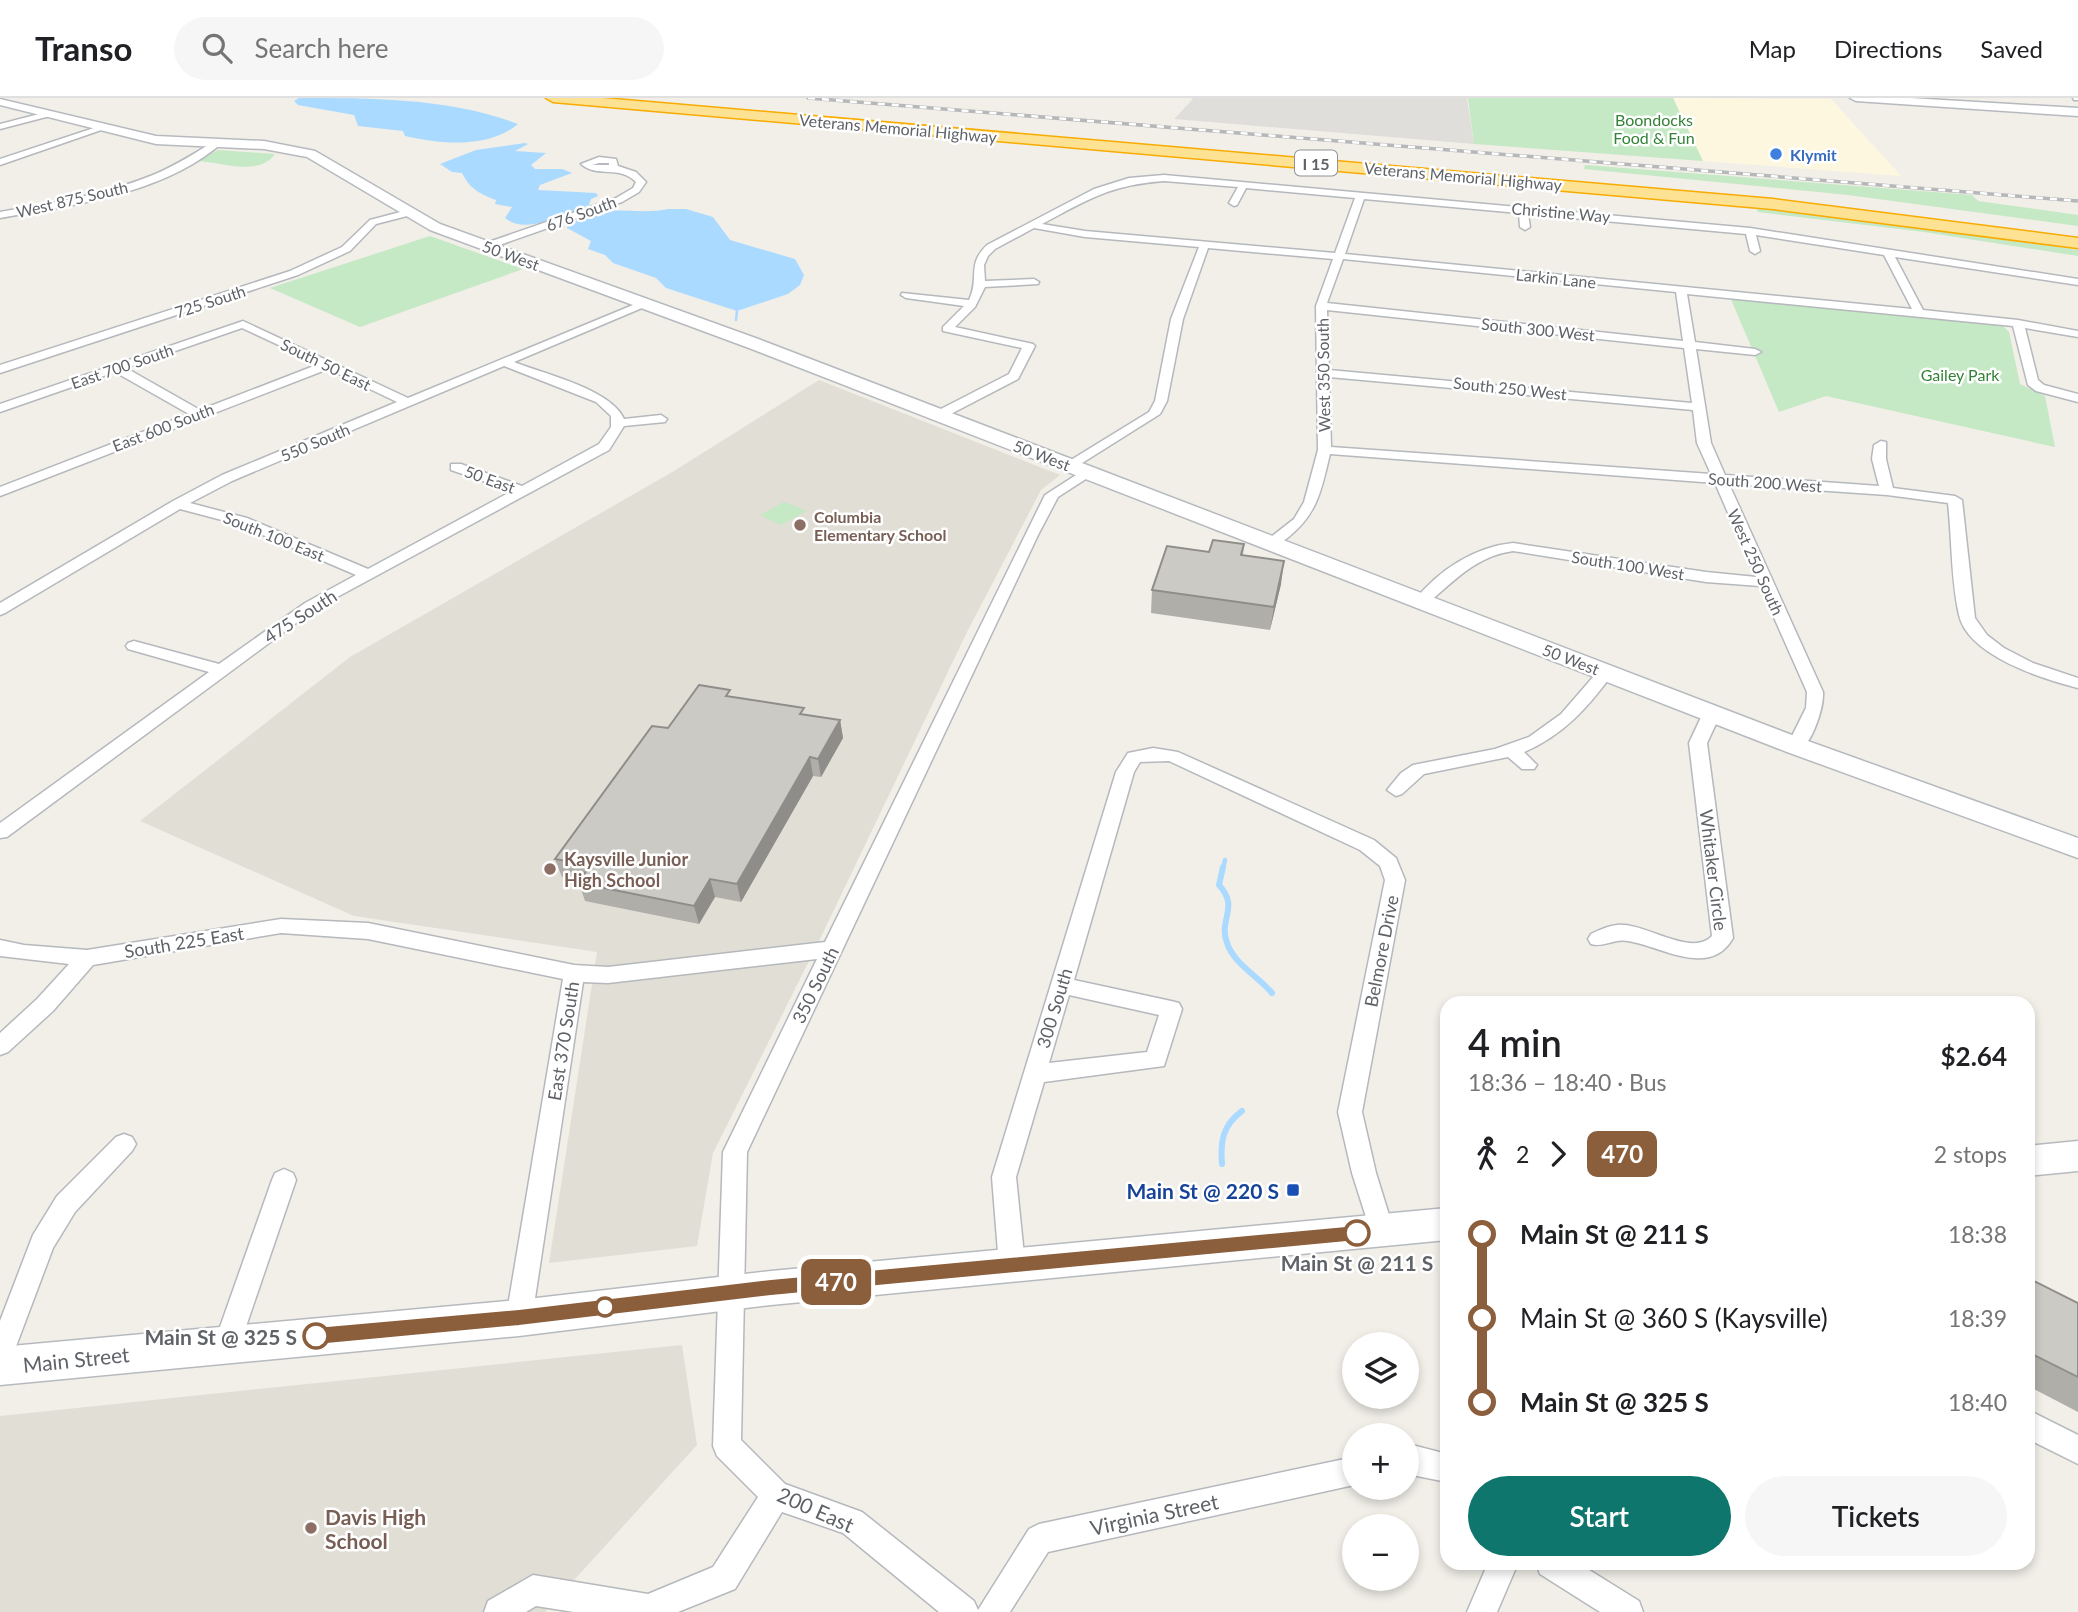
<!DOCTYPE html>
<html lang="en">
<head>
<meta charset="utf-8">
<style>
  :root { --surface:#fff; --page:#f6f6f6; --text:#202124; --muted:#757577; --line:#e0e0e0; --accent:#0f766e }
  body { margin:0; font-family:Lato,sans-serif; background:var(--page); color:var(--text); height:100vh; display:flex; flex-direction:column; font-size:26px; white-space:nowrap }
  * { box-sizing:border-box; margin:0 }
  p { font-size:23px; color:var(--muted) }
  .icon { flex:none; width:38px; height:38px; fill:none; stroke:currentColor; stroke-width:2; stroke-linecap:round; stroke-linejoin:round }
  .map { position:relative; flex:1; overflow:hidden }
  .side { position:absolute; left:1440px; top:898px; width:595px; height:574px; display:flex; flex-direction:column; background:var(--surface); border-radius:21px; box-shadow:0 4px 10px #0003 }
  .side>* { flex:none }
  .badge { padding:0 14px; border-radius:10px; font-size:24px; line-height:46px }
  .tools { position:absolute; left:1342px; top:1234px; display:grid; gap:14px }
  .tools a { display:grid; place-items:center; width:77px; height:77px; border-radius:50%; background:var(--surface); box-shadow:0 4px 10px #0003; font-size:35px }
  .map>.badge { position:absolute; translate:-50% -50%; box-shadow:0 0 0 4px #fff }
  .legs { display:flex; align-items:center; gap:10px; height:77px; padding:0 28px; font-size:23px }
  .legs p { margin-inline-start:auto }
  .headline { display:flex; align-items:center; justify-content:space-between; height:119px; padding:0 28px }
  h1 { font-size:38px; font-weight:600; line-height:52px }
  .primary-button { display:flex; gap:14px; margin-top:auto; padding:14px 28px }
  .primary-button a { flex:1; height:80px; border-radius:42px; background:var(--accent); color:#fff; font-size:28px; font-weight:600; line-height:80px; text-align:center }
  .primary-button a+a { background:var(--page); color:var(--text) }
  ul { padding:0 28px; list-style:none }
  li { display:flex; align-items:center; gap:24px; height:84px; font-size:26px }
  li i { display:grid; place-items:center; width:10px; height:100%; margin:0 9px; background:currentColor }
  li i::after { content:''; width:18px; height:18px; margin:-9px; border:5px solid; border-radius:50%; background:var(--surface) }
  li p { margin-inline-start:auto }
  li:first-child i { background:linear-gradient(#0000 50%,currentColor 0) }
  li:last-child i { background:linear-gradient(currentColor 50%,#0000 0) }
  header { display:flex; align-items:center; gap:42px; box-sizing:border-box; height:98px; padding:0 35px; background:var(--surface); border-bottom:2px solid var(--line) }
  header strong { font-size:33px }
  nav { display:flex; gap:38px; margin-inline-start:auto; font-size:24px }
  .search { width:490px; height:63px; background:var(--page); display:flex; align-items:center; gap:18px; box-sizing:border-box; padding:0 24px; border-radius:38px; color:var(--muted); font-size:26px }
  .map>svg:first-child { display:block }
  .commercial { fill:#fef7e0 }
  .industrial { fill:#e0deda }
  .education { fill:#e1ded6 }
  .green { fill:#c5e8c5 }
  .water { fill:#aadaff }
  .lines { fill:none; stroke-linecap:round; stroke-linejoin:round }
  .stream-far2 { stroke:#aadaff; stroke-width:2.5 }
  .stream-far1 { stroke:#aadaff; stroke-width:4.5 }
  .stream { stroke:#aadaff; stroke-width:6 }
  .street-casing { stroke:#b5b8bc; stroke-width:3 }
  .secondary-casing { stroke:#b6babf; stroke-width:3 }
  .highway-casing { stroke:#f9ab00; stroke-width:3 }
  .street { fill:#fff; fill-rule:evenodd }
  .secondary { fill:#fff; fill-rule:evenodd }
  .highway { fill:#fde293; fill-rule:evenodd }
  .rail-casing { stroke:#b6b7b8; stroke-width:3.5 }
  .rail { stroke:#fff; stroke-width:2.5; stroke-dasharray:7; stroke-linecap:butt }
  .wall { fill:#afaea9 }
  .shaded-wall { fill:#8f8d8a }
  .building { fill:#cccac5; stroke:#8f8d8a; stroke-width:2 }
  .line-1 { fill:#8b5e3c; stroke:#fff; stroke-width:2 }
  .shop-dot { fill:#3f7fe0; stroke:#fff; stroke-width:2.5 }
  .education-dot { fill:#8d6e63; stroke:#fff; stroke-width:2.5 }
  .transit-dot { fill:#1a4fb4; stroke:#fff; stroke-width:2.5 }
  .stop-1-dot { fill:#fff; stroke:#8b5e3c; stroke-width:3.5 }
  .labels { text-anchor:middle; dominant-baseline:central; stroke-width:5; stroke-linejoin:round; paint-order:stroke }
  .far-park-label { font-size:16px; fill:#348238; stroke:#fff }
  .far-street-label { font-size:16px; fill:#5f6368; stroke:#fff }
  .far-shop-label { font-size:16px; font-weight:bold; fill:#366cbe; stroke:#fff; text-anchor:start }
  .shield { fill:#fff; stroke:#8f9295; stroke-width:2 }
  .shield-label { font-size:16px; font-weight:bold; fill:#5f6368 }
  .far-education-label { font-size:16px; font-weight:bold; fill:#785e54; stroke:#fff; text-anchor:start }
  .street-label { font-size:18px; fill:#5f6368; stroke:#fff }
  .education-label { font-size:18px; font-weight:bold; fill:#785e54; stroke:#fff; text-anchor:start }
  .near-transit-label { font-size:21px; font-weight:bold; fill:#164399; stroke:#fff; text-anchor:end }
  .near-stop-label { font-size:21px; font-weight:bold; fill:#5f6368; stroke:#fff }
  .near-street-label { font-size:21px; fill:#5f6368; stroke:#fff }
  .near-education-label { font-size:21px; font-weight:bold; fill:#785e54; stroke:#fff; text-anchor:start }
</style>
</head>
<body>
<header>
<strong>Transo</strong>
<div class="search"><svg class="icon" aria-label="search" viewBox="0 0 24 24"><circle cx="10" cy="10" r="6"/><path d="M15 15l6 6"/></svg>Search here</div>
<nav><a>Map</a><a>Directions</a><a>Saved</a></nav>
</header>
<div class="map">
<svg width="2078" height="1514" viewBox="0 0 2078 1514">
  <rect width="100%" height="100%" fill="#f1efe8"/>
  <!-- commercial -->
  <polygon class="commercial" points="1673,0 1831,1 1901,78 1703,63"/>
  <!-- industrial -->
  <polygon class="industrial" points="1191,0 1467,0 1474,46 1174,21 1193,1"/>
  <!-- education -->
  <g class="education">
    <polygon points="819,282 1060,377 1041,392 967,534 820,841 713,1055 697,1148 549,1165 597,854 354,818 140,723 350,559 674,373"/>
    <polygon points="682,1247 697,1347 545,1514 0,1514 0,1318"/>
  </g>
  <!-- green -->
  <g class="green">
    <polygon points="1468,0 1673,0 1703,63 1474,46"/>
    <path d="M218 52 275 56C259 79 221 64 198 63Z"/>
    <polygon points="1585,67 1972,97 1978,103 2078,117 2078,128 1848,97 1584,71"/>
    <polygon points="1756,109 2059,149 2078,152 2078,158 1924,134 1758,114"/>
    <polygon points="430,138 523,171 360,229 270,190"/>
    <polygon points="1730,199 2003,228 2009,234 2020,286 2045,298 2055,349 1826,298 1779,314"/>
    <polygon points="784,404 807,413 781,427 760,417"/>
  </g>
  <!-- water -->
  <g class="water">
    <path d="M299 0C373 0 450 0 518 26 488 51 440 46 405 38L403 33 358 28 354 17 298 7 294 3Z"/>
    <path d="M525 45 528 46 515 53 546 55 531 67 535 71H562L572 75 540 87 538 92 596 95 598 98 591 101 589 107C568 115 526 138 505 120L512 109 495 106 496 102C480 96 470 91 462 75L452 74 440 66 476 52Z"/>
    <path d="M668 111H686L713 119 730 142 795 161 804 177 800 187 788 196 737 213 666 190 656 180 613 165 605 157 588 151 591 143 567 130 568 124C591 104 640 118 668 111Z"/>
  </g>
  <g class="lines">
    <!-- stream-far2 -->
    <polyline class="stream-far2" points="736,222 737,213"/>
    <!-- stream-far1 -->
    <polyline class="stream-far1" points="1223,771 1225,762"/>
    <!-- stream -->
    <g class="stream">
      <path d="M1223 769 1219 787C1240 810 1218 821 1227 845 1234 866 1258 878 1272 895"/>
      <path d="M1222 1066C1220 1043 1223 1027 1242 1013"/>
    </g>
    <!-- street casing -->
    <g class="street-casing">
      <g id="street">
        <polygon points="2073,0 2078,0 2078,2 2074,2"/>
        <polygon points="47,14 50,18 0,31 0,26"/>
        <polygon points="100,28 107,30 0,67 0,61"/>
        <path d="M215 43 222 45C163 96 74 107 0 120V114C52 105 104 97 153 77 175 68 195 55 215 43Z"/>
        <path d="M599 59 616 61 618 68 636 74 646 84 639 94 622 104 491 150H483V146L616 100 633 90 636 84C620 67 596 80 581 66ZM599 65H609V67H592Z"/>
        <path d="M1164 77 1750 130 2078 181V187L1895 159 1923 212 2018 222 2078 233V239L2025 230 2038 282 2044 287 2078 296V304L2036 293 2028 287 2013 228 1687 196 1695 244 1755 251 1761 254 1755 257 1696 251 1711 345 1725 377 1879 388 1872 361 1874 347 1881 343 1886 344V361L1893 390 1955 398 1962 402 1975 520 1987 537 2004 550 2033 565 2078 580V590C2043 581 1968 558 1959 517 1951 483 1952 441 1948 405L1887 397 1729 386 1823 594C1824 609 1812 649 1796 654L1787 648 1806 610 1807 594 1760 488 1706 484 1513 453C1476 458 1454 483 1427 506H1417L1414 503C1439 472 1474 449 1513 445L1706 474 1756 479 1715 385 1330 356C1321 393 1318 416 1286 441 1279 446 1276 450 1267 448L1265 445 1267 442 1294 421 1304 404 1318 352 1316 208 1333 161 1208 150 1183 221 1167 303 1160 316 1071 372 1064 368 1066 365 1149 314 1155 303 1171 221 1199 149 1085 139 1034 130 995 151 988 158 984 167 985 183 1034 181 1039 184 1038 186 985 189 975 209 955 229 1033 246 1035 248 1018 281 943 320H935V314L1009 276 1022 250 943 233V229L964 208 906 200 901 197 902 195 969 202C980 180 966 167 987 147L1094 91 1129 80ZM1164 83 1238 89 1229 105 1234 108 1237 107 1246 90 1355 100 1335 155 1085 133 1042 126C1089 101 1110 87 1164 83ZM1364 101 1519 115 1520 129 1525 132 1530 129 1528 116 1746 136 1750 153 1755 156 1760 153 1756 137 1884 157 1912 211 1345 156ZM1343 161 1676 194 1683 243 1327 205ZM1327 212 1684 250 1692 305 1329 272ZM1329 279 1693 312 1697 345 1711 376 1331 349Z"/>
        <polygon points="408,112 411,113 411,117 376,126 350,153 298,177 0,275 0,267 290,173 342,149 370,122"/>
        <path d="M645 202 650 205 649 207 514 264C544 276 611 291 624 321L661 317 667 321 665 324 624 328 609 352 315 511 7 739 0 740V725L209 574 128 551 126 548 128 545 134 543 219 566 305 505 356 477 237 426 180 411 5 515 0 517V505L173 403 222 377 397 304 328 271 0 398V389L189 316 115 274 0 314V306L243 223 408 300ZM242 230 319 266 200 312 126 270ZM504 268 596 304 611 318V329L599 346 522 388 461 366H451V372L512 393 368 471 247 420 190 405 232 383Z"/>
        <polygon points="1087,370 1094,374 1092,377 1058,399 1038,437 747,1054 741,1342 785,1386 862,1414 974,1503 978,1512 1029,1431 1039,1426 1354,1359 1354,1387 1048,1454 1010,1514 939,1514 843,1435 782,1414 735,1491 678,1514 574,1514 536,1508 526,1514 484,1514 488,1503 533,1477 648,1496 713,1469 758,1399 717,1358 713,1348 723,1054 817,861 608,885 583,884 532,1220 528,1229 519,1232 510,1229 506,1220 563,881 368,841 281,835 93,867 53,913 8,954 0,957 0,935 37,901 69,866 0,858 0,842 24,847 87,852 281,821 368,825 574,867 608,869 825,844 1045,397"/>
        <path d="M1606 569 1614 574C1589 608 1564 637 1524 654L1537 667 1534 671H1522L1508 659 1424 676 1402 696 1396 698 1387 692 1401 675 1413 667 1495 651 1529 639 1561 616 1600 571Z"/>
        <path d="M1712 610 1721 615 1707 645 1733 840C1710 881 1661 848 1628 843 1614 840 1604 850 1591 846L1588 841 1591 836C1599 832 1608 828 1617 827 1645 824 1691 860 1712 838L1689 645 1703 615Z"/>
        <path d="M1153 650 1178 654 1374 742 1396 760 1405 782 1362 1014 1376 1075 1394 1133 1391 1141 1382 1144 1373 1141 1352 1075 1338 1014 1385 782 1380 768 1360 752 1169 663 1140 664 1134 674 1074 882 1171 903 1179 905 1182 911 1164 968 1044 984 1016 1079 1025 1167 1021 1175 1012 1179 1003 1175 999 1167 992 1079 1116 674 1128 655ZM1069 897 1159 917 1147 954 1049 965Z"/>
        <polygon points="124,1036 132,1039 136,1046 132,1053 75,1114 53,1150 9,1267 0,1271 0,1223 33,1137 57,1098 116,1039"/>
        <polygon points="284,1071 293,1075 296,1082 240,1246 236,1255 227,1259 218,1255 214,1246 272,1082 275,1075"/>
        <polygon points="2028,1312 2078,1337 2078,1366 2028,1341"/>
        <polygon points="1412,1347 1447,1356 1447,1384 1407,1376 1407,1348"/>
        <polygon points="1488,1465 1518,1465 1497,1514 1467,1514"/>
        <polygon points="1536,1465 1578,1465 1639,1503 1643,1514 1600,1514 1540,1476"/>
      </g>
    </g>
    <!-- secondary casing -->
    <g class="secondary-casing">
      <g id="secondary">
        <polygon points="1850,0 1910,0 2078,10 2078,18 1856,3"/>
        <polygon points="0,1 156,38 264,43 315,53 440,126 761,242 1805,642 2078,740 2078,760 1787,654 749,250 430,132 307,59 264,51 156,46 0,7"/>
        <polygon points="2078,1043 2078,1073 2028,1078 2028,1048"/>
        <polygon points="1447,1110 1447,1142 771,1207 519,1238 0,1287 0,1249 519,1202 771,1173"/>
      </g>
    </g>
    <!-- highway casing -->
    <g class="highway-casing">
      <polygon id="highway" points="546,0 602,0 1773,101 2078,140 2078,150 1773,111 553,4"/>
    </g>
    <!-- street -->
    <use href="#street" class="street"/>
    <!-- secondary -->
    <use href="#secondary" class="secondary"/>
    <!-- highway -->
    <use href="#highway" class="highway"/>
    <!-- rail casing -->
    <g class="rail-casing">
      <polyline id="rail" points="808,0 2078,103"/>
    </g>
    <!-- rail -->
    <use href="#rail" class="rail"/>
  </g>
  <!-- wall -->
  <g class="wall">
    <polygon points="1244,446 1243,457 1281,486 1270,532 1151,515 1152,492 1209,454"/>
    <polygon points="732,599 805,617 840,622 843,640 821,679 813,678 741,804 715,799 699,826 585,803 579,785 580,782 562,779 555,761 668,630"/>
    <polygon points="2028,1180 2078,1205 2078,1314 2028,1288"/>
  </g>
  <!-- shaded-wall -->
  <g class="shaded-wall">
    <polygon points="1284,463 1281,486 1270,532 1274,509"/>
    <polygon points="840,622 843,640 821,679 818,661"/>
    <polygon points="810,659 813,678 741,804 737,786"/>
    <polygon points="710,781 715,799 699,826 694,808"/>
  </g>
  <!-- building -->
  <g class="building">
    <polygon points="1213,442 1244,446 1241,457 1284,463 1274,509 1152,492 1167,448 1209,454"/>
    <polygon points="699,587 730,592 726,598 804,610 800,616 840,622 818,661 810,659 737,786 710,781 694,808 579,785 590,767 555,761 652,628 668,630"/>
    <polygon points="2028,1180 2078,1205 2078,1279 2028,1254"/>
  </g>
  <!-- line-1 -->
  <polygon class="line-1" points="1357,1127 1363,1129 1365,1135 1363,1140 1357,1143 771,1198 519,1228 316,1247 310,1244 307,1238 310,1231 316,1229 519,1211 771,1181"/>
  <!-- markers -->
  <circle class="shop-dot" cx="1776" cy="56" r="7"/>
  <g class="education-dot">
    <circle cx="800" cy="427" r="7"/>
    <circle cx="550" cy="771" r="7"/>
    <circle cx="311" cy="1430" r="7"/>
  </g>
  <rect class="transit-dot" x="1286" y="1085" width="14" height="14" rx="3.5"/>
  <g class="stop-1-dot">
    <circle cx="1357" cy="1135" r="12"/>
    <circle cx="605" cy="1209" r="9"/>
    <circle cx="316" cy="1238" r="12"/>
  </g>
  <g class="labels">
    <!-- far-park labels -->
    <g class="far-park-label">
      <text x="1654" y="21">Boondocks<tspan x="1654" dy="18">Food &amp; Fun</tspan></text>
      <text x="1960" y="276">Gailey Park</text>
    </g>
    <!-- far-street labels -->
    <g class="far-street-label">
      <text transform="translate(898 30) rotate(5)">Veterans Memorial Highway</text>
      <text transform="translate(1463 78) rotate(5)">Veterans Memorial Highway</text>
      <text transform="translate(72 101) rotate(-13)">West 875 South</text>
      <text transform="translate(1561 114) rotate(5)">Christine Way</text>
      <text transform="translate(581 115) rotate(-20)">676 South</text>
      <text transform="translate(511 157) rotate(20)">50 West</text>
      <text transform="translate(1556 180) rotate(6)">Larkin Lane</text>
      <text transform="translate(210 203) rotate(-18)">725 South</text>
      <text transform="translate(1538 231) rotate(6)">South 300 West</text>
      <text transform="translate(326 266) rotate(26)">South 50 East</text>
      <text transform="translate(122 268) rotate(-19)">East 700 South</text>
      <text transform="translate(1323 277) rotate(-91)">West 350 South</text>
      <text transform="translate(1510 290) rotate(6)">South 250 West</text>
      <text transform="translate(163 329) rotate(-21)">East 600 South</text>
      <text transform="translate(315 344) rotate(-23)">550 South</text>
      <text transform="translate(1042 357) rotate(21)">50 West</text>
      <text transform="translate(490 381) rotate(20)">50 East</text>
      <text transform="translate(1765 384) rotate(4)">South 200 West</text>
      <text transform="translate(274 438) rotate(22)">South 100 East</text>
      <text transform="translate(1756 464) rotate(66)">West 250 South</text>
      <text transform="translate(1628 467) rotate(9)">South 100 West</text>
      <text transform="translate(1571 561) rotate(21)">50 West</text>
    </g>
    <!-- far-shop labels -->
    <g class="far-shop-label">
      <text x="1790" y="56">Klymit</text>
    </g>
    <!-- shield labels -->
    <rect class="shield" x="1295" y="52.5" width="42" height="25" rx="5"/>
    <g class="shield-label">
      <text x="1316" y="65">I 15</text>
    </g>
    <!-- far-education labels -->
    <g class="far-education-label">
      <text x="814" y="418">Columbia<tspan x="814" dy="18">Elementary School</tspan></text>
    </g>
    <!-- street labels -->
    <g class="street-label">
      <text transform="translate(300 518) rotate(-33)">475 South</text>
      <text transform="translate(1714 772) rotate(83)">Whitaker Circle</text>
      <text transform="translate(184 844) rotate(-9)">South 225 East</text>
      <text transform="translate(1381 853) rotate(-79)">Belmore Drive</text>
      <text transform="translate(815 887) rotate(-64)">350 South</text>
      <text transform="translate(1054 910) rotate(-73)">300 South</text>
      <text transform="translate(563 943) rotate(-81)">East 370 South</text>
    </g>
    <!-- education labels -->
    <g class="education-label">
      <text x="564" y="761">Kaysville Junior<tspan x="564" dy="21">High School</tspan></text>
    </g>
    <!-- near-transit labels -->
    <g class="near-transit-label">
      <text x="1279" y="1092">Main St @ 220 S</text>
    </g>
    <!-- near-stop labels -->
    <g class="near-stop-label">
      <text x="1357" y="1164">Main St @ 211 S</text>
      <text x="297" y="1238" text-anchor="end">Main St @ 325 S</text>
    </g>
    <!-- near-street labels -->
    <g class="near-street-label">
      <text transform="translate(76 1261) rotate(-6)">Main Street</text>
      <text transform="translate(816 1411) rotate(24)">200 East</text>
      <text transform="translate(1154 1416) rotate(-12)">Virginia Street</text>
    </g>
    <!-- near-education labels -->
    <g class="near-education-label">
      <text x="325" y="1418">Davis High<tspan x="325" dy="24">School</tspan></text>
    </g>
  </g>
</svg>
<div class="tools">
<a><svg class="icon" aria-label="layers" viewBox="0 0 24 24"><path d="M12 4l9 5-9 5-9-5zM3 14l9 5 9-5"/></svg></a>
<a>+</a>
<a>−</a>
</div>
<b class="badge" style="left:836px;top:1184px;background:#8b5e3c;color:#fff">470</b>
<section class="side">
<div class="headline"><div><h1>4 min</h1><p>18:36 – 18:40 · Bus</p></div><b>$2.64</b></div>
<div class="legs"><svg class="icon" aria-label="walk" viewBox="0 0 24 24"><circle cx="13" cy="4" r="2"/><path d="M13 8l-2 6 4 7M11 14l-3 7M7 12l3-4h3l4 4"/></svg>2<svg class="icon" aria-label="forward" viewBox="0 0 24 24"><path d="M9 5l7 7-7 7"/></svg><b class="badge" style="background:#8b5e3c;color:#fff">470</b><p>2 stops</p></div>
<ul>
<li><i style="color:#8b5e3c"></i><b>Main St @ 211 S</b><p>18:38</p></li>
<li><i style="color:#8b5e3c"></i><span>Main St @ 360 S (Kaysville)</span><p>18:39</p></li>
<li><i style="color:#8b5e3c"></i><b>Main St @ 325 S</b><p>18:40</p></li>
</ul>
<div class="primary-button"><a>Start</a><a>Tickets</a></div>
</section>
</div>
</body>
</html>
